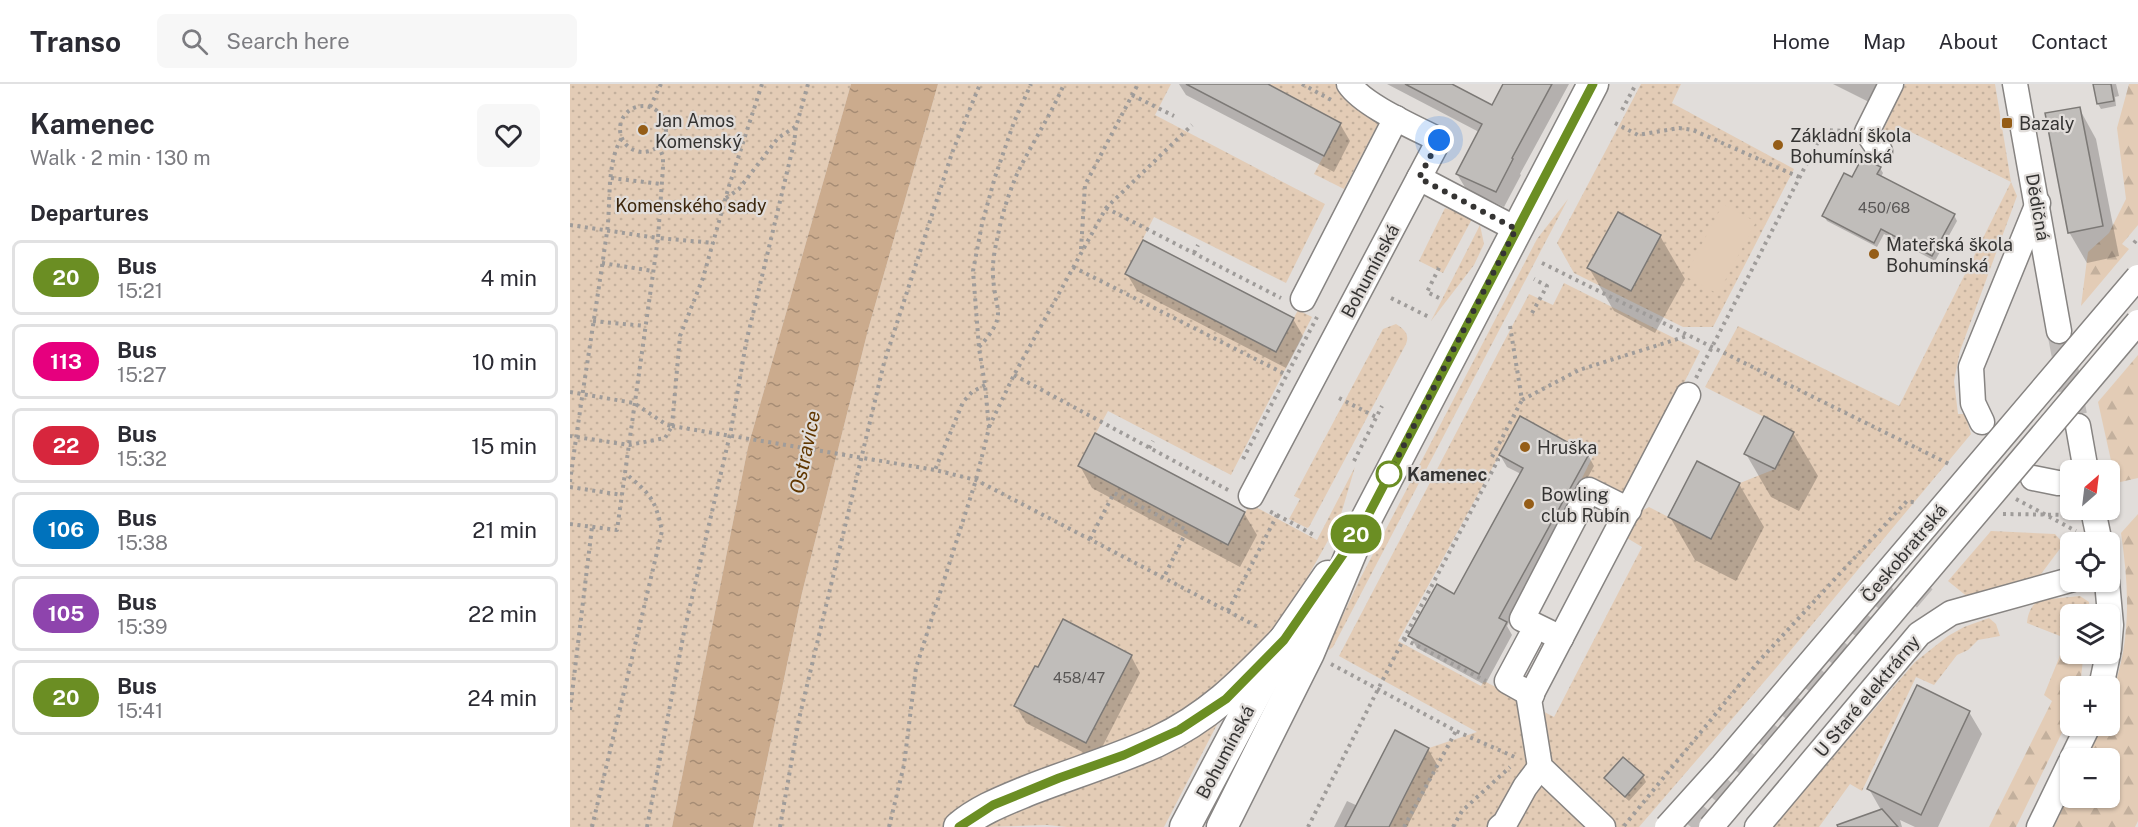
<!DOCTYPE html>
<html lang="en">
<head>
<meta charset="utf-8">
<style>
  :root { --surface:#fff; --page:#f7f7f7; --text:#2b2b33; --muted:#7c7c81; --line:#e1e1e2 }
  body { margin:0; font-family:"Public Sans",sans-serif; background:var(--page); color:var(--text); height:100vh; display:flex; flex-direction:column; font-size:22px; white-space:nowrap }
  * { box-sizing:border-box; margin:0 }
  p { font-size:20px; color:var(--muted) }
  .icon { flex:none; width:33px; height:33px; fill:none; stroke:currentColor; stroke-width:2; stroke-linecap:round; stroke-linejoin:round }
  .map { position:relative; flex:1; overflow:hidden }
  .sheet { display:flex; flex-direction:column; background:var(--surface); width:570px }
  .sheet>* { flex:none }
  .badge { padding:0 12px; border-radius:20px; font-size:21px; line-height:39px }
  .needle { width:39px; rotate:28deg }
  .controls { position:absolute; left:1490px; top:376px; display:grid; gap:12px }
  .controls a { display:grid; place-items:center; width:60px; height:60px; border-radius:9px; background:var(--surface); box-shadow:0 2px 4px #0004; font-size:30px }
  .you { position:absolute; width:30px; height:30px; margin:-15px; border:4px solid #fff; border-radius:50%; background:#1a73e8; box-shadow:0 0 0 9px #1a73e833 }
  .map>.badge { position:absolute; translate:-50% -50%; box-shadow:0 0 0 3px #fff }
  h2 { padding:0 30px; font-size:22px; line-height:54px }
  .round { display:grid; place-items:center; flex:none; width:63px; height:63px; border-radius:9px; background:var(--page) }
  .headline { display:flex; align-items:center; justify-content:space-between; height:102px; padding:0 30px }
  h1 { font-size:28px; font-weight:700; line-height:45px }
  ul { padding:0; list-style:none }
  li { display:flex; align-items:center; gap:18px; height:75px; margin:0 12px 9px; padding:0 18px; border:3px solid var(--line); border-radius:9px }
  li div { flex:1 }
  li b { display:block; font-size:22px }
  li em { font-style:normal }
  li .badge { min-width:66px; font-weight:700; text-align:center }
  header { display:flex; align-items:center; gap:36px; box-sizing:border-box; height:84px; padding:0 30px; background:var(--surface); border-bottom:2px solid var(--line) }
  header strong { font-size:28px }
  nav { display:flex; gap:33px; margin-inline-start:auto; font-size:21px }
  .search { width:420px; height:54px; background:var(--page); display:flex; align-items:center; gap:15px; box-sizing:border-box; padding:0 21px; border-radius:9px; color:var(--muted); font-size:22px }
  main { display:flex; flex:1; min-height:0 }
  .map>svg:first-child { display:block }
  .grass { fill:url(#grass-dots) }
  .forest { fill:url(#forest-firs) }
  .pitch { fill:#e3ccb6 }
  .water { fill:url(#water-ripples) }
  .shadow { fill:#0003 }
  .building { fill:#c0bdba; stroke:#7c7976; stroke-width:1.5 }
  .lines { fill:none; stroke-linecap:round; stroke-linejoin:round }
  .minor-tunnel { stroke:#bfbbb9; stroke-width:24; stroke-dasharray:24 12; stroke-linecap:butt }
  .minor-casing { stroke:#878482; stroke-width:27 }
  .major-casing { stroke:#878482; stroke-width:33 }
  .path { stroke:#9f9c9a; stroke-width:4; stroke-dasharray:3 4.5; stroke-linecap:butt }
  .minor { stroke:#fff; stroke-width:24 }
  .major { stroke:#fff; stroke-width:30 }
  .minor-bridge-casing { stroke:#878482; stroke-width:27; stroke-linecap:butt }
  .path-bridge { stroke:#9f9c9a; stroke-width:4; stroke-dasharray:3 4.5; stroke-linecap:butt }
  .minor-bridge { stroke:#fff; stroke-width:24 }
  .line-casing { stroke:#fff; stroke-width:14 }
  .line { stroke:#6b8e23; stroke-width:9 }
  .walk { stroke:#353433; stroke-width:6; stroke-dasharray:0 10.8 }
  .poi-dot { fill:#955d17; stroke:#e1ddda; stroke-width:2 }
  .stop-dot { fill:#fff; stroke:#6b8e23; stroke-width:3 }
  .labels { text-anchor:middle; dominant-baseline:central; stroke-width:4.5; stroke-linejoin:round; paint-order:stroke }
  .number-label { font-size:15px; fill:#585655 }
  .poi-label { font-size:18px; fill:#353433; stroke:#e1ddda; text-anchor:start }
  .park-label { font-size:18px; fill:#3c260c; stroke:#e1ddda }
  .street-label { font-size:18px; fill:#353433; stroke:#e1ddda }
  .stop-label { font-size:18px; font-weight:bold; fill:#353433; stroke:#e1ddda; text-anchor:start }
  .water-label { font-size:20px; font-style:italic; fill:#613700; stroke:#e1ddda }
</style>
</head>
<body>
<header>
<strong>Transo</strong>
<div class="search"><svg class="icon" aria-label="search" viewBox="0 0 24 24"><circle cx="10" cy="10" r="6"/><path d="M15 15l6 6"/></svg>Search here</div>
<nav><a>Home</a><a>Map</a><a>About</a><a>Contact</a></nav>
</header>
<main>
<section class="sheet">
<div class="headline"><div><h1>Kamenec</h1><p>Walk · 2 min · 130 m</p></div><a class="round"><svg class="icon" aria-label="heart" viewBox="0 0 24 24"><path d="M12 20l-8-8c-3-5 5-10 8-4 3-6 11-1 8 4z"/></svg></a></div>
<h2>Departures</h2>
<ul>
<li><span class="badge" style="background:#6b8e23;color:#fff">20</span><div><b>Bus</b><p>15:21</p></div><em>4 min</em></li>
<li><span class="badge" style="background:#e6007e;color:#fff">113</span><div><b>Bus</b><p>15:27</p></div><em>10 min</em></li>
<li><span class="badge" style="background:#d7263d;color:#fff">22</span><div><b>Bus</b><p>15:32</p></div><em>15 min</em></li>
<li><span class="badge" style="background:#0072bc;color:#fff">106</span><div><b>Bus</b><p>15:38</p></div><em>21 min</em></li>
<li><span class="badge" style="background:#8e44ad;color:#fff">105</span><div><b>Bus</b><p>15:39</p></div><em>22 min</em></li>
<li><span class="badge" style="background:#6b8e23;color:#fff">20</span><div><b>Bus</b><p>15:41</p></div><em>24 min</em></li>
</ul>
</section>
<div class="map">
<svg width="1568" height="743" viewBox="0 0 1568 743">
  <defs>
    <pattern id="grass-dots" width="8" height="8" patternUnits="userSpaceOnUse" patternTransform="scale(1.5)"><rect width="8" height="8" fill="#e3ccb6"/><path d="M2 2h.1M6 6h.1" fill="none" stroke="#c3b09d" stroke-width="1.8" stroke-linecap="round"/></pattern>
    <pattern id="forest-firs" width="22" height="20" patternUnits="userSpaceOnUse" patternTransform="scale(1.5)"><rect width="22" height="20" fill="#e3ccb6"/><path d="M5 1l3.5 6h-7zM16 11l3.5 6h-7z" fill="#c3b09d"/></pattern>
    <pattern id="water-ripples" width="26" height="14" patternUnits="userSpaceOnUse" patternTransform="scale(1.5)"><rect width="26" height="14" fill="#cbab8d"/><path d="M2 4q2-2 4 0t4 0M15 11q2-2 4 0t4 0" fill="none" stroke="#a68c74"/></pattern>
  </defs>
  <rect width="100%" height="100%" fill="#e1ddda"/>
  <!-- grass -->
  <g class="grass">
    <polygon points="0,0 281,0 178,363 102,743 0,743"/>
    <polygon points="368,0 601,0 585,31 755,120 716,199 584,133 555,190 706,268 728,226 742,233 661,391 538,327 508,382 657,461 680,420 747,456 785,383 769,437 732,503 701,549 626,620 583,648 378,743 183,743 232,509 298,246"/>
    <polygon points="698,0 766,0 775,11 809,38 774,105 744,90 771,39"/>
    <polygon points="1071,0 1111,0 1102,19 1224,85 1143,243 1113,243 1004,189 987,159"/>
    <polygon points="1335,0 1425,0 1441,98 1447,112 1390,267 1384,297 1388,330 1395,330 1401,350 1206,584 1069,743 819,743 859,664 907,648 769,572 959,210 983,221 994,199 1130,267 1054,418 1011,396 1023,372 950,333 828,557 911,602 914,597 984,633 1072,463 1057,454 1071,427 1079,423 1141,455 1170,399 1205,385 1224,348 1135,303 1168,242 1329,322 1441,98 1331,43 1318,67 1311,51"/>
    <polygon points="998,115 763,563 759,566 758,563 790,495 967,155"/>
    <polygon points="875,124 894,130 902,135 873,189 849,177"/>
    <polygon points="910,141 914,160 904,181 861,237"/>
    <path d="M826 240C834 245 840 250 836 260L739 443 737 444 719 435 730 415 724 412 813 245Z"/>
    <polygon points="1421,447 1485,450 1492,458 1492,462 1468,494 1399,514 1378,497"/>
    <path d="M1510 512 1519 518 1520 531H1500V570H1514L1513 575 1489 574 1495 554 1457 539C1458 529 1461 521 1470 516Z"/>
    <polygon points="1419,534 1426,540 1430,552 1408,556 1398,566 1387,571 1364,601 1346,593 1292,707 1280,700 1249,743 1203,743 1345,578 1378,552 1394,543"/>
    <polygon points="654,627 594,743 497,743 477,741 414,743"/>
  </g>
  <!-- forest -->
  <g class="forest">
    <polygon points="1559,0 1568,0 1568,141 1552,160 1559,165 1511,222 1518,168 1539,149 1556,115 1547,44"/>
    <polygon points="1568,271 1568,394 1546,399 1528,318"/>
    <path d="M1568 430V737L1565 743H1484L1500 709V714H1539V675H1517L1532 642H1539C1539 617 1548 594 1553 569 1560 528 1557 490 1551 449Z"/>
    <polygon points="1489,574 1513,575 1510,603 1500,603 1500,632 1446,743 1419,743 1482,617 1474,611"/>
  </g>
  <!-- pitch -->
  <polygon class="pitch" points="1153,120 1186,138 1148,210 1115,192"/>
  <!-- water -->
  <polygon class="water" points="281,0 368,0 298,246 232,509 183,743 102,743 178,363"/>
  <!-- shadow -->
  <g class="shadow">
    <polygon points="609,0 694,0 770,40 780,57 764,88 616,11"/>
    <polygon points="817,0 878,0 922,23 934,0 999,0 950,90 951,91 934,123 896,105 887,90 909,48"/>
    <polygon points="1263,0 1310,0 1301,19"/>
    <polygon points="1524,0 1546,0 1549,12 1545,13 1546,22 1531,25 1528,20"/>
    <polygon points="1509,24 1526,55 1549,172 1517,179 1499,148"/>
    <polygon points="1310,84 1313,89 1311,93 1384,131 1387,137 1365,177 1314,150 1307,163 1257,137 1254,132 1283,95"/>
    <polygon points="1090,152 1115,195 1085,249 1044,227 1019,184"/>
    <polygon points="557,190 723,235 733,252 716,284 567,207"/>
    <polygon points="1223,349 1248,392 1229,427 1201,413 1176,370"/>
    <polygon points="930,371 1018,371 1024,382 937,542 942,551 915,601 847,564 840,552 885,512 951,390 937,383"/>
    <polygon points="510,382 674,429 687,451 670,483 522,404"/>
    <polygon points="1169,400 1194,443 1166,497 1125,476 1100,433"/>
    <polygon points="561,572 570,589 526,675 456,639 446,622"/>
    <polygon points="1399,628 1412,650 1368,743 1345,743 1330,736 1332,743 1278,743 1285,736 1311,726 1299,705"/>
    <polygon points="858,665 868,682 837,743 764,743 777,717 788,722"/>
    <polygon points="1053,675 1073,692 1076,698 1059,717 1039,699 1036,694"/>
  </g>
  <!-- building -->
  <g class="building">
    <polygon points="616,0 698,0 771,39 754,72"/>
    <polygon points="835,0 882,0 922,21 933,0 982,0 942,74 943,75 926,108 886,90 912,40"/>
    <polygon points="1523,0 1541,0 1544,17 1527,20"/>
    <polygon points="1510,23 1533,142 1498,149 1475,29"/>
    <polygon points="1292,74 1311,83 1307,90 1385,130 1362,172 1311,145 1304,159 1252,132 1274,89 1282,93"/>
    <polygon points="1048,128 1091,151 1061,207 1017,184"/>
    <polygon points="573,156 724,234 706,268 555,190"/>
    <polygon points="950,332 1019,370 929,534 937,538 909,590 838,552 867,500 884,510 953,384 929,371"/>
    <polygon points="1194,332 1224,348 1205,385 1174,370"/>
    <polygon points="525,349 675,428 658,461 508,382"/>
    <polygon points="1127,377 1170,399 1141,455 1098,433"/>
    <polygon points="493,535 562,571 516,659 444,622 465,582 468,583"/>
    <polygon points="1347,601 1400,627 1351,731 1297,705"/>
    <polygon points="825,646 859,664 832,717 819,743 775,743"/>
    <polygon points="1053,673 1074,691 1055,713 1034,694"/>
    <polygon points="1312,725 1328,743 1268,743 1267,741"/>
  </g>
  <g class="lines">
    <!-- minor-tunnel -->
    <g class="minor-tunnel">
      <polyline points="1489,247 1505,331"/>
      <path d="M1121 743 1233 613 1321 506C1337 497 1347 508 1359 518"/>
    </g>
    <!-- minor casing -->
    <g class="minor-casing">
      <g id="minor">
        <polyline points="1445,0 1489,247"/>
        <polyline points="1310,67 1297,48 1321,0"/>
        <polyline points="849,94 946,145"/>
        <polyline points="733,215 826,34"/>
        <polyline points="1412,338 1403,319 1401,283 1468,119"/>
        <polyline points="1508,342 1516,387"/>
        <polyline points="1463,394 1488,399 1500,399"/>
        <path d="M681 412 869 56C844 43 794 22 779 0"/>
        <polyline points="1523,426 1530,459"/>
        <polyline points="1537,498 1541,541 1539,565"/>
        <polyline points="960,554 937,597 962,611"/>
        <polyline points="991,554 952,535 1019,406 1059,426"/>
        <polyline points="1531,603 1538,570"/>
        <polyline points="1502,675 1518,642"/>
        <polyline points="930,743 935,739 955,703 970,683"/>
        <polyline points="1033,743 970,683 959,615 1118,311"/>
        <polyline points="1187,743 1349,550 1381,529 1500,496"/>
        <polyline points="1469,743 1500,679"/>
      </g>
    </g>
    <!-- major casing -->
    <g class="major-casing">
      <g id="major">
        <path d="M389 743C409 726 433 717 457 707 500 690 544 677 586 658 641 632 673 598 714 556"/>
        <polyline points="615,743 714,556 758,492"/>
        <polyline points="652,743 739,569 792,443 1023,0"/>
      </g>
    </g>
    <!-- path -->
    <g class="path">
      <polyline points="732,0 763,17"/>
      <polyline points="562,11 604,32"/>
      <circle cx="73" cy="45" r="23"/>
      <polyline points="80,23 91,0"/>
      <polyline points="1052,26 1066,0"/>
      <polyline points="1045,39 1068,51 1109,44 1123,46 1229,93"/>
      <polyline points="41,94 91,100"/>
      <polyline points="156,114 169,105 208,54 225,43"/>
      <polyline points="536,124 711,214"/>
      <polyline points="0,141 88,154 93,83 93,73 89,62"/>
      <polyline points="1564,159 1568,154"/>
      <polyline points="511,165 515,101 568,0"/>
      <polyline points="624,169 628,161"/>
      <polyline points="32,179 83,187"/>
      <polyline points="972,179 1381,381"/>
      <polyline points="503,183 717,291"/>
      <polyline points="821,214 859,233"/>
      <polyline points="869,214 857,208 871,180"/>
      <polyline points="962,229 977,202 964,195"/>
      <polyline points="23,237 75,242"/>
      <polyline points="940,242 952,316 1009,286 1117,252"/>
      <path d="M409 263C439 230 425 229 423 192 422 179 425 164 428 151 432 130 439 109 447 90 462 59 481 31 494 0"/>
      <polyline points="444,291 660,407"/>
      <polyline points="1126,294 1254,46 1277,47"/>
      <polyline points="415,301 402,308 393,318 365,386 406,396 690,544"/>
      <polyline points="0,308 64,319 97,341 102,342 95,354 59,361 0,352"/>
      <polyline points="769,314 806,333"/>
      <polyline points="102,342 110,252 133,194 159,102 192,0"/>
      <polyline points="419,343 444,291 536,124 622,41"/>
      <polyline points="579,364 583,357"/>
      <polyline points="673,375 747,233"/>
      <polyline points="784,377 812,322"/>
      <path d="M0 398C11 315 25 232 37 148 41 121 36 77 52 54"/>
      <polyline points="0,403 52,411"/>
      <polyline points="1446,415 1506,447"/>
      <polyline points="1433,430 1503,431"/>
      <polyline points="707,431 746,452"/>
      <polyline points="0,440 47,446 88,154 144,159"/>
      <polyline points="520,455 544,409 617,446 594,493"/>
      <polyline points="658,527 707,431 697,426"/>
      <polyline points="834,555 916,597"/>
      <polyline points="761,580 886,647 947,674"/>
      <polyline points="0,626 22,443"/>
      <polyline points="1054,742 1189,577 1337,417 1348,419"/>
      <path d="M22 743 92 447C85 414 80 410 55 389"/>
      <polyline points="77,743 114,548 161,346 176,259 224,59 226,43 238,0"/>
      <polyline points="210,743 229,635 314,279 382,69 410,0"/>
      <polyline points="319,743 334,681 346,584 406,396 419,344 415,301 409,264 403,187 412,140 425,93 444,38 461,0"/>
      <polyline points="738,743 830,562 928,376 922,373 952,316"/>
      <polyline points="834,743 886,647"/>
      <polyline points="883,743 892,727 940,683"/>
    </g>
    <!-- minor -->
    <use href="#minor" class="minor"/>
    <!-- major -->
    <use href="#major" class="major"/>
    <!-- minor-bridge casing -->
    <g class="minor-bridge-casing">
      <g id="minor-bridge">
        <polyline points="1097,743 1153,681 1568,193"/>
        <polyline points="1141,743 1568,238"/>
      </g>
    </g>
    <!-- path-bridge -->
    <polyline class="path-bridge" points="102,342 365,386"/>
    <!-- minor-bridge -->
    <use href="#minor-bridge" class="minor-bridge"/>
  </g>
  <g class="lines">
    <!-- line casing -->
    <g class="line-casing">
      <polyline id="line" points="389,743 423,721 489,694 554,671 609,646 656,615 714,556 792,443 1023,0"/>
    </g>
    <!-- line -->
    <use href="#line" class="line"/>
    <!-- walk -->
    <polyline class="walk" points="819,390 946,145 849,94 869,56"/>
  </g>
  <!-- markers -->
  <g class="poi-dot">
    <rect x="1431" y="33" width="12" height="12" rx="3"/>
    <circle cx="73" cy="46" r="6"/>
    <circle cx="1208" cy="61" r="6"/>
    <circle cx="1304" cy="170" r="6"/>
    <circle cx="955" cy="363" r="6"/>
    <circle cx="959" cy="420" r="6"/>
  </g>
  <circle class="stop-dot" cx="819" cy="390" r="12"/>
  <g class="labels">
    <!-- number labels -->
    <g class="number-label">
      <text x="1314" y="123">450/68</text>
      <text x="509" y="593">458/47</text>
    </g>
    <!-- poi labels -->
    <g class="poi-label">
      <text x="85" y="36">Jan Amos<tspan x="85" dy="21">Komenský</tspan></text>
      <text x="1449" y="39">Bazaly</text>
      <text x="1220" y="51">Základní škola<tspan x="1220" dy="21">Bohumínská</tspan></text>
      <text x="1316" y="160">Mateřská škola<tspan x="1316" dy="21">Bohumínská</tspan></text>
      <text x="967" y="363">Hruška</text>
      <text x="971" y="410">Bowling<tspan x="971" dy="21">club Rubín</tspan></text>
    </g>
    <!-- park labels -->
    <g class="park-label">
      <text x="121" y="121">Komenského sady</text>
    </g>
    <!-- street labels -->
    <g class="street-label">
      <text transform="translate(1468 123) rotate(80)">Dědičná</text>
      <text transform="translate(800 187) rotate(-62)">Bohumínská</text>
      <text transform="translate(1334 469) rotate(-50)">Českobratrská</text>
      <text transform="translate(1297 612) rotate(-50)">U Staré elektrárny</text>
      <text transform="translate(655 668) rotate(-62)">Bohumínská</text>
    </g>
    <!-- stop labels -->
    <g class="stop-label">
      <text x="837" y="390">Kamenec</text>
    </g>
    <!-- water labels -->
    <g class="water-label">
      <text transform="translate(235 368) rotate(-78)">Ostravice</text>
    </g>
  </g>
</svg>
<div class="controls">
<a><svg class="needle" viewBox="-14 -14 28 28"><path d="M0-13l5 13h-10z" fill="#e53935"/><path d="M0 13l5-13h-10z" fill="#7c7c81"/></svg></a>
<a><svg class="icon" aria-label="locate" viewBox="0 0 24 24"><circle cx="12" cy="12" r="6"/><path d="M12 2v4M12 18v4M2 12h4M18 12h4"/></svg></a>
<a><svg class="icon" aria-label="layers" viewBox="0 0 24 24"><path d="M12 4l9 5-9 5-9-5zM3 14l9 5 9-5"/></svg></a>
<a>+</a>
<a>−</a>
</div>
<div class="you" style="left:869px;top:56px"></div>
<b class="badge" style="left:786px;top:450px;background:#6b8e23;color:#fff">20</b>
</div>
</main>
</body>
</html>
